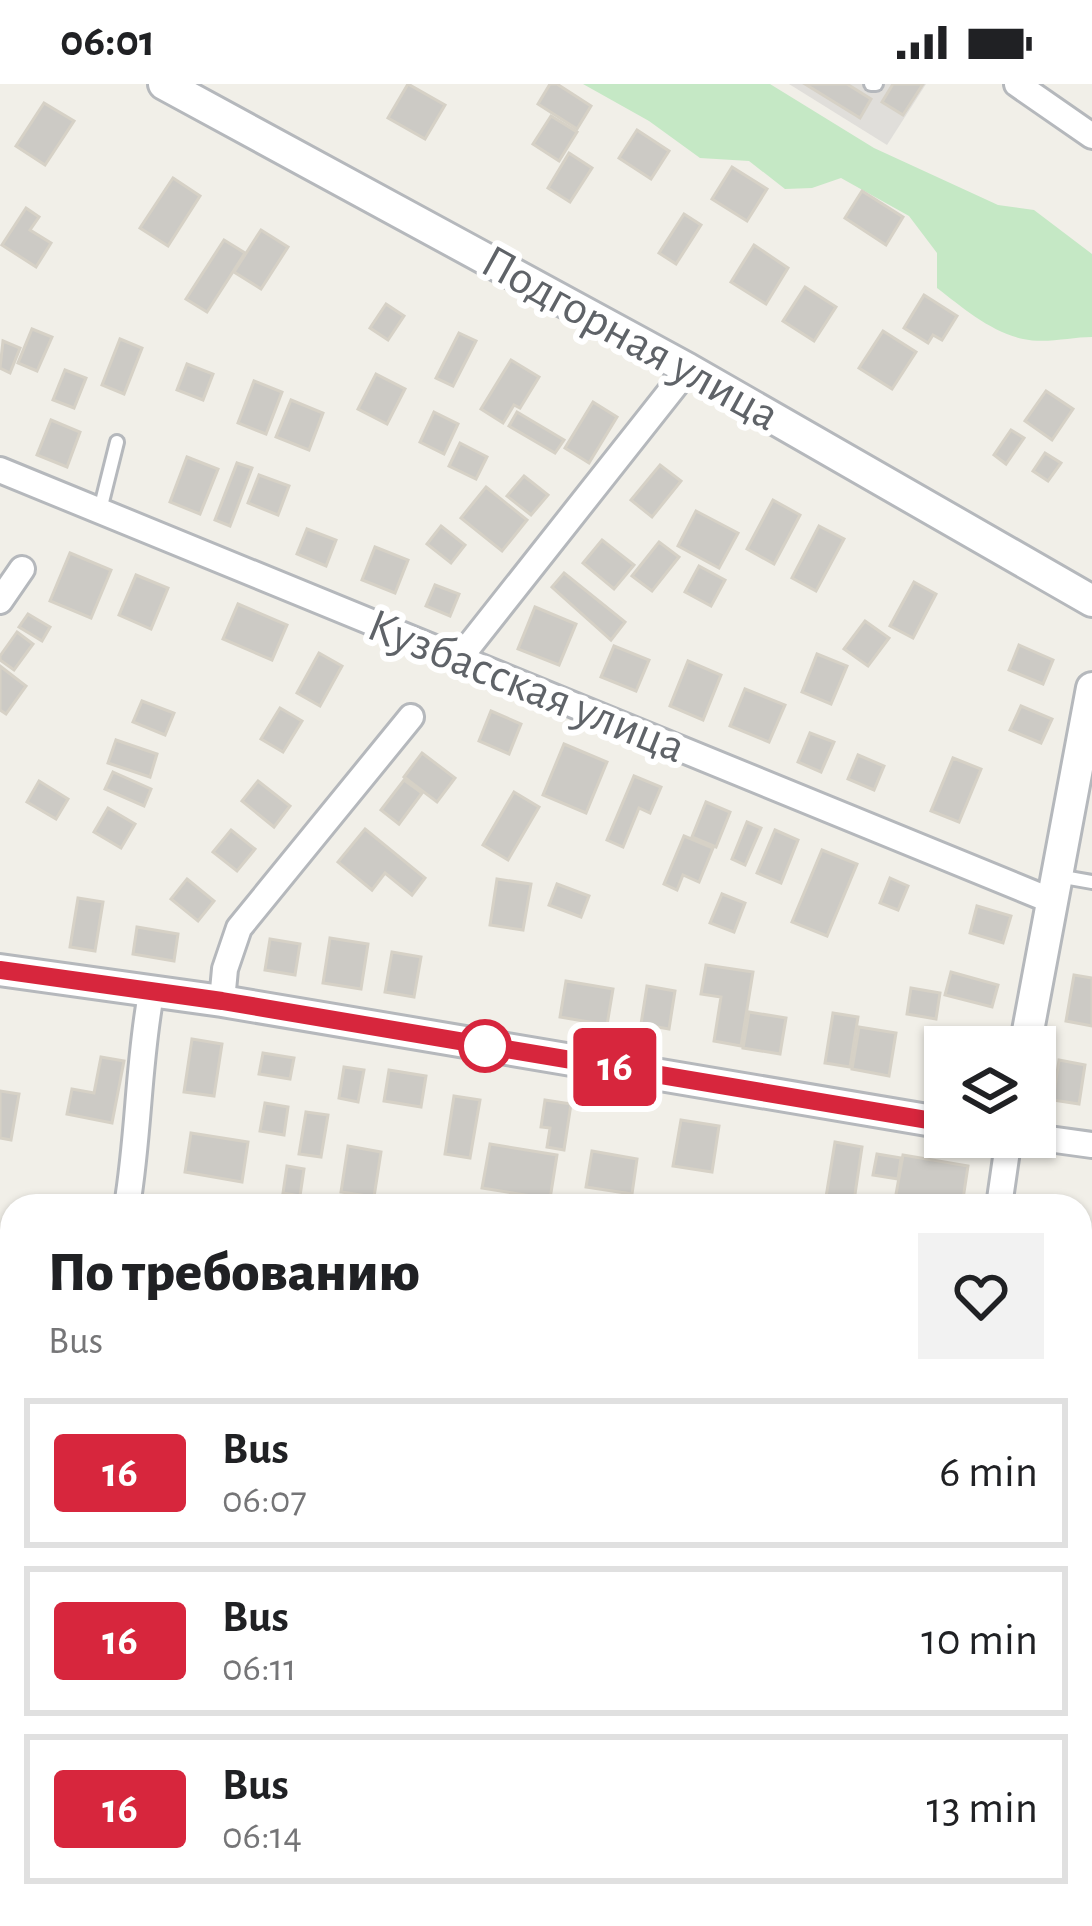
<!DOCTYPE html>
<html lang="en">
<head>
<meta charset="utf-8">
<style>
  :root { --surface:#fff; --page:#f2f2f2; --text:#202124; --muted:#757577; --line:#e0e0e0 }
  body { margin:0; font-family:"Alegreya Sans",sans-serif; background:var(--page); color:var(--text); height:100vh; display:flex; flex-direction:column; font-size:45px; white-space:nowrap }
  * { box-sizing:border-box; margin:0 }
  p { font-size:39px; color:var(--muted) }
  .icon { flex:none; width:66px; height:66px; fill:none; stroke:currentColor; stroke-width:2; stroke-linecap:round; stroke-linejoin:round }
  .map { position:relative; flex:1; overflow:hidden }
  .panel { position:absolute; left:0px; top:1110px; width:1092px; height:732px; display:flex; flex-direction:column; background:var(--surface); border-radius:36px 36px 0 0; box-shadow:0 3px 9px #0004 }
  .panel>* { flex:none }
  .badge { padding:0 24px; border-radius:9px; font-size:42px; line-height:78px }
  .tools { position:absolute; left:924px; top:942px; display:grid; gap:24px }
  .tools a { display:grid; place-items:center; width:132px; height:132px; border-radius:0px; background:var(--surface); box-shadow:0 3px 9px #0004; font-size:60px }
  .map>.badge { position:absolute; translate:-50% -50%; box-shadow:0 0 0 6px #fff }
  .round { display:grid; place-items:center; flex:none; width:126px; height:126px; border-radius:0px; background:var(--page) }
  .overview { display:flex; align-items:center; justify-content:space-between; height:204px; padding:0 48px }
  h1 { font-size:57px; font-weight:800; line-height:90px }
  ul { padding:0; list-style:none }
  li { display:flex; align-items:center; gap:36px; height:150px; margin:0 24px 18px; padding:0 24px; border:6px solid var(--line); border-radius:0px }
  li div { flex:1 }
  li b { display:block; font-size:45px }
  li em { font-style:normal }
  li .badge { min-width:132px; font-weight:700; text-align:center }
  .status { display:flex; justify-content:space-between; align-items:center; height:84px; padding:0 60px; background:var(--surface); direction:ltr }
  .status svg { height:33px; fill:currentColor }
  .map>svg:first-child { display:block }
  .industrial { fill:#e0deda }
  .green { fill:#c5e8c5 }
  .building { fill:#cccac5; stroke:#d6d1c6; stroke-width:3 }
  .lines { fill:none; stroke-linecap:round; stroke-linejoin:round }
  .service-casing { stroke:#b5b8bc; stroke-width:18 }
  .minor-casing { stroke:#b5b8bc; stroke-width:30 }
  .tertiary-casing { stroke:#b5b8bc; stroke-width:36 }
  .service { stroke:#fff; stroke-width:12 }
  .minor { stroke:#fff; stroke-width:24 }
  .tertiary { stroke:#fff; stroke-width:30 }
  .line-casing { stroke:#fff; stroke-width:27 }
  .line { stroke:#d7263d; stroke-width:18 }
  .stop-dot { fill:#fff; stroke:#d7263d; stroke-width:6 }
  .labels { text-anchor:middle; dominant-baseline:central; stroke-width:12; stroke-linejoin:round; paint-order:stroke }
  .street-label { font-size:48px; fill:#5f6368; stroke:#fff }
</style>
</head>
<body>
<div class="status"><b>06:01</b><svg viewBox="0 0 49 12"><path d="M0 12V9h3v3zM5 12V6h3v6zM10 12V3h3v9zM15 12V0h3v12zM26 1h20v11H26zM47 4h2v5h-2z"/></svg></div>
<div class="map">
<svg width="1092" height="1842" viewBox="0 0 1092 1842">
  <rect width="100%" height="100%" fill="#f1efe8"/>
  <!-- industrial -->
  <polygon class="industrial" points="789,0 926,0 887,61"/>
  <!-- green -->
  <path class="green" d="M583 0H770L874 64 998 121 1034 126 1092 170V253C1071 253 1046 260 1023 255 991 248 963 224 937 204V169L909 132 841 94 812 104 785 105 749 77 700 74 649 37Z"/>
  <!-- building -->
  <g class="building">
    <polygon points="408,0 445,21 425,55 388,34"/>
    <polygon points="550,0 557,0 591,22 577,45 538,20"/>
    <polygon points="805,0 847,0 871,15 860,34"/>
    <polygon points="893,0 923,0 903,31 882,18"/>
    <polygon points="44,19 74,37 45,81 16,62"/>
    <polygon points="551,32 577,48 559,77 533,60"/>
    <polygon points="637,46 669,67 651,95 619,74"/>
    <polygon points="569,69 592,84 570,118 548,104"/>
    <polygon points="732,83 767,105 747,137 712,115"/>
    <polygon points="173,94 200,112 168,162 140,144"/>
    <polygon points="862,107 903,133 886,161 845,134"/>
    <polygon points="26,124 39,133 30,146 51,159 36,183 2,161"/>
    <polygon points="684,130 701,141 676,180 659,169"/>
    <polygon points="261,146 288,163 261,205 234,188"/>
    <polygon points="224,156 245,169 207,228 186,215"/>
    <polygon points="754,161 788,184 766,220 731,198"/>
    <polygon points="805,203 836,223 814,257 783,237"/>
    <polygon points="924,211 957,232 942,256 933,251 928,259 904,244"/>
    <polygon points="386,220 404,232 388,256 370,244"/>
    <polygon points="32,245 52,253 37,287 18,279"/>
    <polygon points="883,247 916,268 892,305 859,284"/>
    <polygon points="459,249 476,257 453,302 436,294"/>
    <polygon points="120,255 142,264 124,310 102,301"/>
    <polygon points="3,257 20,264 10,289 0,284"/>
    <polygon points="511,276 539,293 520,324 514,321 503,339 481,325"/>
    <polygon points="187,280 213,290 203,316 177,306"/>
    <polygon points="65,286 86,294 74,324 53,316"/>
    <polygon points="376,290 405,305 387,340 358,325"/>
    <polygon points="254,297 282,308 266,350 238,339"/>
    <polygon points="1046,307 1073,325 1052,356 1025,337"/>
    <polygon points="291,316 323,329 309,366 276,353"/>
    <polygon points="593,318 617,333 589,379 565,364"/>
    <polygon points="434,328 458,340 444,370 420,358"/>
    <polygon points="517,328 564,356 555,369 509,342"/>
    <polygon points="51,336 80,348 67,383 37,371"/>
    <polygon points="1011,346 1024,354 1006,380 994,371"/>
    <polygon points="460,359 487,373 476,395 449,382"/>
    <polygon points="1045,369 1061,379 1048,397 1033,387"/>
    <polygon points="187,373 218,385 200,430 170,418"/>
    <polygon points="237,379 252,384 230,442 215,436"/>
    <polygon points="660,381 681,397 652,433 631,416"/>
    <polygon points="259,391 289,402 278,431 248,419"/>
    <polygon points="524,392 548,411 531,431 507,412"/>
    <polygon points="486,403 527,436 502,467 461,434"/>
    <polygon points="773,416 800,431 774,480 747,465"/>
    <polygon points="696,427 738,449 719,484 678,462"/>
    <polygon points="441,442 465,461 451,479 427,460"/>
    <polygon points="819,442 844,455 816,507 792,494"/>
    <polygon points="307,445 336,456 326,482 297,470"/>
    <polygon points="602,456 634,481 614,505 583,479"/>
    <polygon points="659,458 679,473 652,507 632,492"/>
    <polygon points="375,463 408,476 395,509 362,496"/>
    <polygon points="70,469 111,486 91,534 50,517"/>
    <polygon points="699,482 725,496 711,522 685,508"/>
    <polygon points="564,489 625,538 611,556 552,503"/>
    <polygon points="136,491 168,504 151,545 119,531"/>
    <polygon points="914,498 936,510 913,554 890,542"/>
    <polygon points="435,501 459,510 450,532 426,522"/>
    <polygon points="238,520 287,541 272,576 223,555"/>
    <polygon points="535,523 576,540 559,581 518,565"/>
    <polygon points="28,530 50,543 42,557 19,543"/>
    <polygon points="865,537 889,554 868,582 844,565"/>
    <polygon points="17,548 33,560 14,586 0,576 0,572"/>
    <polygon points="1019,561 1053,576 1043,600 1009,586"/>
    <polygon points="614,562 649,576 636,607 601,593"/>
    <polygon points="319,569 342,582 320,622 297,609"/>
    <polygon points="817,570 847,582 831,620 802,608"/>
    <polygon points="688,577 721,591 703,636 670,622"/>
    <polygon points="0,582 26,602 6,630 0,626"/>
    <polygon points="745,605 785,621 769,658 730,642"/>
    <polygon points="142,617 174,629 165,651 133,638"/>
    <polygon points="1021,622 1052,635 1041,659 1010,646"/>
    <polygon points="280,624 302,637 283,668 261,655"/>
    <polygon points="491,627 521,640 509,670 479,657"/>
    <polygon points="810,649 834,658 821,688 798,678"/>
    <polygon points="116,656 157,670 150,693 108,679"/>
    <polygon points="564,660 607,678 586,729 543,711"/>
    <polygon points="422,669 455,694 437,718 404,693"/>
    <polygon points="858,671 884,682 874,706 848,695"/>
    <polygon points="953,674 981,685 959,738 931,727"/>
    <polygon points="113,688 151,705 144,722 105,705"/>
    <polygon points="634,692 661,703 650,729 639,724 623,763 607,756"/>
    <polygon points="404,696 422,709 399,740 381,726"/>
    <polygon points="39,697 68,715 56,735 27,718"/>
    <polygon points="258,697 290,722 274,743 242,717"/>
    <polygon points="514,708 539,723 508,776 483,761"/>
    <polygon points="706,718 730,728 716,763 692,753"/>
    <polygon points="108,724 135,740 121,764 94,748"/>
    <polygon points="747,738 761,744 745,781 732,775"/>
    <polygon points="365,745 425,794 412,811 385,789 372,806 338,778"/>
    <polygon points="231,746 255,765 237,787 213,768"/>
    <polygon points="775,746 798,756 781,799 757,789"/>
    <polygon points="684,752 713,764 699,798 683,791 677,806 664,800"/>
    <polygon points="822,766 857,780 827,852 792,838"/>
    <polygon points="890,794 908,802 898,826 880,819"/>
    <polygon points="187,795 214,817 198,837 171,815"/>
    <polygon points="497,795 531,800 523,846 490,841"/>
    <polygon points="557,800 589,812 581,833 549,821"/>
    <polygon points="722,810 745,819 734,848 710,839"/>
    <polygon points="78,814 103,818 95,867 70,863"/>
    <polygon points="977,822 1011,832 1003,859 970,849"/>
    <polygon points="137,843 178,850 174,877 133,870"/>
    <polygon points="330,854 368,860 361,905 323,899"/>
    <polygon points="270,855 300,860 295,891 265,886"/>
    <polygon points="392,868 421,873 414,913 385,908"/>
    <polygon points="706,881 753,888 741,962 714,957 721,913 701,910"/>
    <polygon points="951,888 998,901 992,923 945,911"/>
    <polygon points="1074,891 1092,894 1092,942 1066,937"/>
    <polygon points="566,897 613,905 607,941 560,933"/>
    <polygon points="647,902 675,907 669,945 641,940"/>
    <polygon points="911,904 940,909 936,935 907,930"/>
    <polygon points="749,928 786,934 780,970 743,964"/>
    <polygon points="833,929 858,933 850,983 825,979"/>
    <polygon points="859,943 896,949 889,992 852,985"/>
    <polygon points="192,955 222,960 214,1012 184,1008"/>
    <polygon points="263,969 294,974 290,995 259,990"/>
    <polygon points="101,973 124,977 112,1039 67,1030 72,1005 94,1009"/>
    <polygon points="1059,976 1085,981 1079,1020 1053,1016"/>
    <polygon points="344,983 364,986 358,1018 339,1014"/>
    <polygon points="389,986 426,992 421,1023 384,1017"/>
    <polygon points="0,1007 19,1010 11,1056 0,1054"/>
    <polygon points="454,1012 480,1016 470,1074 445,1070"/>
    <polygon points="545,1016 571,1020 564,1066 547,1063 550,1044 541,1043"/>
    <polygon points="265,1019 288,1023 284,1051 260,1047"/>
    <polygon points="306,1028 328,1031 321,1073 299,1070"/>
    <polygon points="681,1036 719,1042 712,1088 673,1082"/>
    <polygon points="191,1049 248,1058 242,1098 185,1088"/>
    <polygon points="835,1058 862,1063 854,1117 826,1113"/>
    <polygon points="490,1060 557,1071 550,1115 482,1104"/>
    <polygon points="348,1062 381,1068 374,1113 341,1108"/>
    <polygon points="592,1067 637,1075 632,1110 586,1103"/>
    <polygon points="877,1070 901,1074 898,1095 873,1091"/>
    <polygon points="903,1071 968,1082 962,1122 895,1116"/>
    <polygon points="287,1082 304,1085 300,1112 283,1109"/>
    <polygon points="0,1316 12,1318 12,1353 0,1351"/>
    <polygon points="1084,1329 1092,1330 1092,1383 1080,1381"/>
    <polygon points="0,1367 12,1369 12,1406 0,1404"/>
    <polygon points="1080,1469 1092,1471 1092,1506 1080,1504"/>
    <polygon points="0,1518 12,1520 12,1558 0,1555"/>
    <polygon points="915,1830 975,1830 973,1842 913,1842"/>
  </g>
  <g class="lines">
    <!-- service casing -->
    <g class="service-casing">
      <g id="service">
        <polyline points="871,0 876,0"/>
        <polyline points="100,426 117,358"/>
        <polyline points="1058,792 1092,798"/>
      </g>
    </g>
    <!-- minor casing -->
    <g class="minor-casing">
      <g id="minor">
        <polyline points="1017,0 1092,52"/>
        <polyline points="0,386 1052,817"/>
        <polyline points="0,517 22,485"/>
        <polyline points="458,576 688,285"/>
        <polyline points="222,917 225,885 239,844 411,633"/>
        <polyline points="1034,1053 1092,1061"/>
        <path d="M127 1122C139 1051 138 980 151 910"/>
        <polyline points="999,1122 1009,1053"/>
        <polyline points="0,1246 12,1249"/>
        <polyline points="1080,1421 1092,1423"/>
        <polyline points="1080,1799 1092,1801"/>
        <polyline points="14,1842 17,1830"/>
        <polyline points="887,1842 889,1830"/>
      </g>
    </g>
    <!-- tertiary casing -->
    <g class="tertiary-casing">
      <g id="tertiary">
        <polyline points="164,0 688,285 1092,517"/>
        <polyline points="0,886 222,917 945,1039"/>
        <polyline points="1025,963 1092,604"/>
      </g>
    </g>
    <!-- service -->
    <use href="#service" class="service"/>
    <!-- minor -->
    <use href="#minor" class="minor"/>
    <!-- tertiary -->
    <use href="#tertiary" class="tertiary"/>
  </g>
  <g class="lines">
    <!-- line casing -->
    <g class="line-casing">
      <polyline id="line" points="0,886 222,917 945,1039"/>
    </g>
    <!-- line -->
    <use href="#line" class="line"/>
  </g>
  <!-- markers -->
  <circle class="stop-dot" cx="485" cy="962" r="24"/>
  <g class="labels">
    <!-- street labels -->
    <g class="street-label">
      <text transform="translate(630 255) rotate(29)">Подгорная улица</text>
      <text transform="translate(526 603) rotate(22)">Кузбасская улица</text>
    </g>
  </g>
</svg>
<div class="tools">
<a><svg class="icon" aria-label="layers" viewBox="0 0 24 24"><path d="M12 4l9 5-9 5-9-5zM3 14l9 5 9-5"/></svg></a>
</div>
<b class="badge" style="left:615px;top:983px;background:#d7263d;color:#fff">16</b>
<section class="panel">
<div class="overview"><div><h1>По требованию</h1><p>Bus</p></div><a class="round"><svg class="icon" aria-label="heart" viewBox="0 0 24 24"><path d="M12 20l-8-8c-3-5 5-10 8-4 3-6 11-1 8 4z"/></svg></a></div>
<ul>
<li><span class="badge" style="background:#d7263d;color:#fff">16</span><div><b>Bus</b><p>06:07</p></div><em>6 min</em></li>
<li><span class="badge" style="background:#d7263d;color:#fff">16</span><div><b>Bus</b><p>06:11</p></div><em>10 min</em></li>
<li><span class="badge" style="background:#d7263d;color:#fff">16</span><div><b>Bus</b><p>06:14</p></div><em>13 min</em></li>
</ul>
</section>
</div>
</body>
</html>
